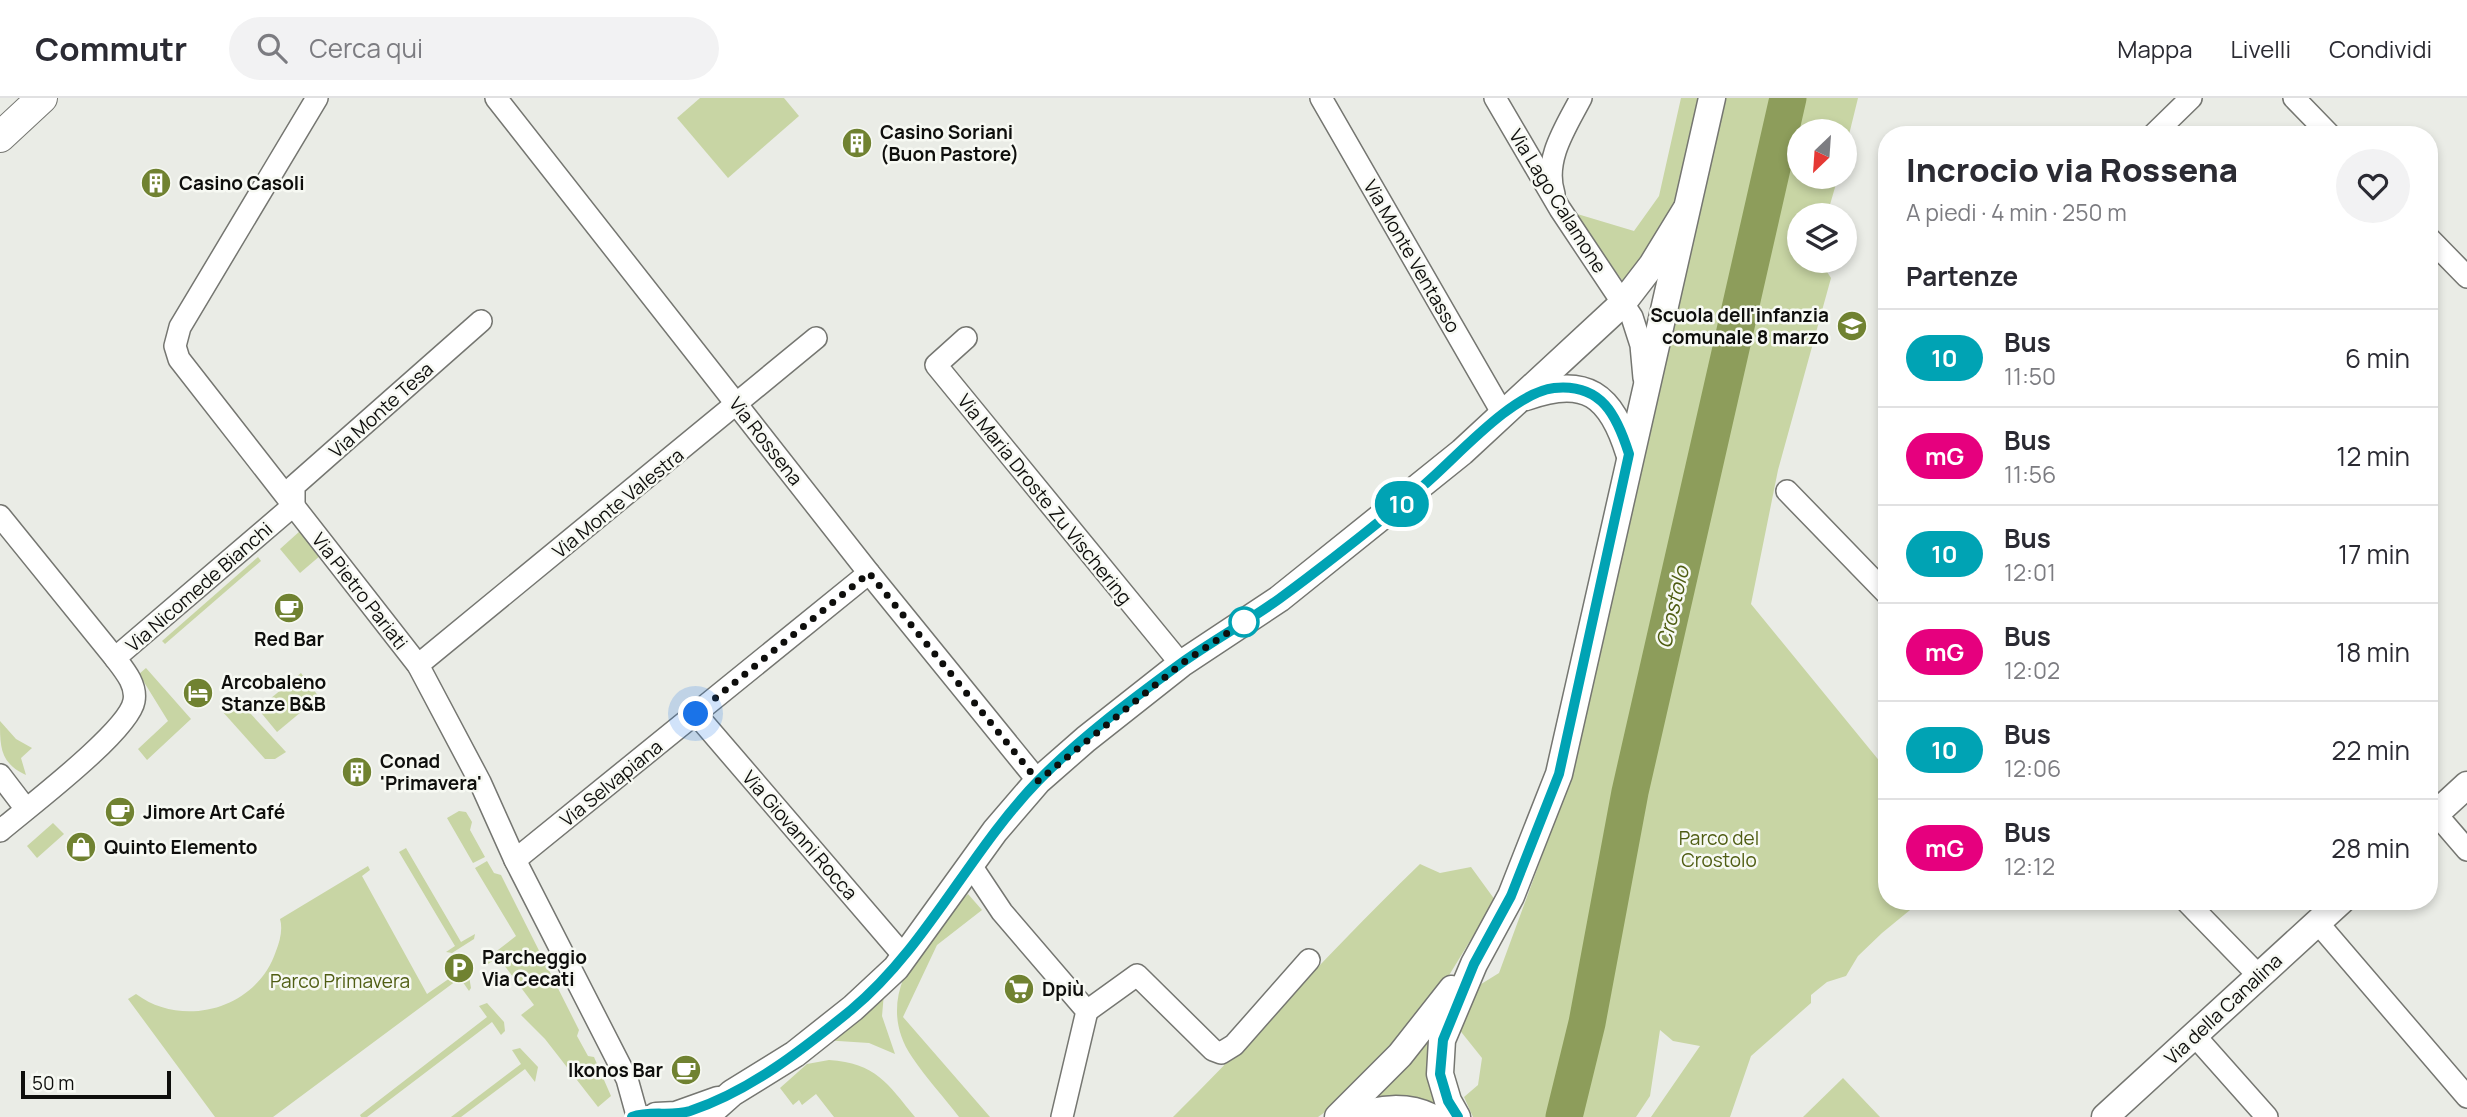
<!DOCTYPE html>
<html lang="it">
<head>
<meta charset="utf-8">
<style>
  :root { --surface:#fff; --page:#f2f2f3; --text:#2b2b33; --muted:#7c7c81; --line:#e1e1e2 }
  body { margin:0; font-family:Manrope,sans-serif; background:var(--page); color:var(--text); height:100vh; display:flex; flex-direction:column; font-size:26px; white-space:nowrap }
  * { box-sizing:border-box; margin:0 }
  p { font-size:23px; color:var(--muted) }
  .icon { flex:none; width:38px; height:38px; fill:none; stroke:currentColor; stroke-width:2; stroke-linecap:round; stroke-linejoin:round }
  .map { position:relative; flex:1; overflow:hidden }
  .panel { position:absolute; left:1878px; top:28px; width:560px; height:784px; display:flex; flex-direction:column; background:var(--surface); border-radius:28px; box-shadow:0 4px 10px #0003 }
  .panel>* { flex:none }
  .badge { padding:0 14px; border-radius:23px; font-size:24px; line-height:46px }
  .needle { width:46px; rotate:205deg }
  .tools { position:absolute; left:1787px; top:21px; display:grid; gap:14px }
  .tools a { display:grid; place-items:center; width:70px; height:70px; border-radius:50%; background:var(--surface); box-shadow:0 4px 10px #0003; font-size:35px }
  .scale { position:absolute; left:21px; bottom:18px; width:150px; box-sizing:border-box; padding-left:7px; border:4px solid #0e0e0c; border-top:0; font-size:19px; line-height:24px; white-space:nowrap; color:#0e0e0c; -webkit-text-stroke:5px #f7f9f3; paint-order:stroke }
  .you { position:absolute; width:35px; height:35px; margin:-18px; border:5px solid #fff; border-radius:50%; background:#1a73e8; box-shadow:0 0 0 10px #1a73e833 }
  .map>.badge { position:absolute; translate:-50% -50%; box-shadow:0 0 0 4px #fff }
  h2 { padding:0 28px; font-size:26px; line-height:63px }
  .round { display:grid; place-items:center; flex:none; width:74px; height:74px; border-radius:37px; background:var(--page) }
  .headline { display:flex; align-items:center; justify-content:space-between; height:119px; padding:0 28px }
  h1 { font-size:33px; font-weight:800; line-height:52px }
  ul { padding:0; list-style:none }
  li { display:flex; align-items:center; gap:21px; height:98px; padding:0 28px; border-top:2px solid var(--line) }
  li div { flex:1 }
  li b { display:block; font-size:26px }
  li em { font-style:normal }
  li .badge { min-width:77px; font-weight:700; text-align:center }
  header { display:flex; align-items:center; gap:42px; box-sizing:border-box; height:98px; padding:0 35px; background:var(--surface); border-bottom:2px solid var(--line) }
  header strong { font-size:33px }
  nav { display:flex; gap:38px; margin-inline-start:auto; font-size:24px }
  .search { width:490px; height:63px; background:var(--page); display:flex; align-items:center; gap:18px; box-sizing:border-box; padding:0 24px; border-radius:38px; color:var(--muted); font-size:26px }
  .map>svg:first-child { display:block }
  .green { fill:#c8d5a4 }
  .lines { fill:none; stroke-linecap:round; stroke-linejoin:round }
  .river { stroke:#8d9d5b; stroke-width:37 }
  .minor-casing { stroke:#757671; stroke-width:24 }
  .tertiary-casing { stroke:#757671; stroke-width:29 }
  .secondary-casing { stroke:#757671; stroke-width:32 }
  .minor { stroke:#fff; stroke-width:21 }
  .tertiary { stroke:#fff; stroke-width:26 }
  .secondary { stroke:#fff; stroke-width:30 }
  .line-casing { stroke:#fff; stroke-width:16 }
  .line { stroke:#00a3b4; stroke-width:10 }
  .walk { stroke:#0e0e0c; stroke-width:7; stroke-dasharray:0 12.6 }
  .stop-dot { fill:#fff; stroke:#00a3b4; stroke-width:3.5 }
  .labels { text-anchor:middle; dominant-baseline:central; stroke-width:5; stroke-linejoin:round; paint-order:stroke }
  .poi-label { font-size:19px; font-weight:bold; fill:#0e0e0c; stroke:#f7f9f3; text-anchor:start }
  .street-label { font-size:19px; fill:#0e0e0c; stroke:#f7f9f3 }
  .park-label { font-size:19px; fill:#4f5d13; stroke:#f7f9f3 }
  .water-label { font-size:21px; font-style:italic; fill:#4e5c11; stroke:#f7f9f3 }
</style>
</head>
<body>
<header>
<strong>Commutr</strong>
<div class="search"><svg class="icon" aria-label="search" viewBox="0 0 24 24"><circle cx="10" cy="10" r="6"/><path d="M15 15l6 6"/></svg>Cerca qui</div>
<nav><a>Mappa</a><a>Livelli</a><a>Condividi</a></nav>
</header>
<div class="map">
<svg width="2467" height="1019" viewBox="0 0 2467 1019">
  <rect width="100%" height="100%" fill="#eaece6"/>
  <!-- green -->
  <g class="green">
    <polygon points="700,0 784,0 799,18 728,80 677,20"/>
    <polygon points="1681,0 1858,0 1845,53 1844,33 1799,33 1799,79 1838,79 1827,117 1799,117 1799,163 1820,163 1831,180 1778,372 1751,506 1886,671 1886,803 1921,803 1882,835 1858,858 1846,878 1827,884 1811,897 1811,905 1751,958 1730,1019 1651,1019 1700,948 1673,943 1660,932 1650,998 1636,1019 1473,1019 1464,999 1478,987 1482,960 1458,930 1478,888 1499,875 1542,758 1562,687 1695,100 1627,189 1574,115 1634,133 1659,98"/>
    <polygon points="300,433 321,457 300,475 280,451"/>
    <polygon points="258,459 261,463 165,546 162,543"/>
    <polygon points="146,570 191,621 147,662 138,651 168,623 139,576"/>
    <polygon points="301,575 319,599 277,634 258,611"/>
    <polygon points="236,600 286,654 275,661 265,661 222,613"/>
    <path d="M0 623 16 641 32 650 21 660 26 677C0 665 0 649 0 623Z"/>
    <polygon points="459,713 466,714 472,724 470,732 485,759 473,765 447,720"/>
    <polygon points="53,725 64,736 37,760 27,748"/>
    <polygon points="406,750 461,844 475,836 474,841 452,855 446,854 455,848 399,754"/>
    <polygon points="487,763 494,775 501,777 579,932 577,938 588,958 594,959 611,998 598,1009 545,941 521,917 534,907 498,859 488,866 484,865 485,862 516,838 475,770"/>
    <path d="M1420 766 1440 775 1471 769 1495 802 1437 897 1338 1005 1318 1019H1173C1257 936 1335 848 1420 766Z"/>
    <path d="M368 768 370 772 362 778 427 896 460 873 469 878 471 890 469 893 460 880 273 1019H215L128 901 136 896C183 931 257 911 276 853 280 843 283 831 280 821Z"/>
    <path d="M968 796 982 812 937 847 903 919 990 1019H959C944 999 926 980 912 959 870 897 925 838 968 796Z"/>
    <polygon points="884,895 882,918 895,956 869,945 823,942"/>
    <polygon points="487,905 504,924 505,933 501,937 492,924 367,1019 361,1019 360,1017 487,919 479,908"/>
    <polygon points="1438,928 1443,1015 1357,1009"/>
    <polygon points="520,950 538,969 535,984 525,971 461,1019 451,1019 521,966 512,952"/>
    <path d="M829 962C876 965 887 985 915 1019H834L816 996 802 1007 799 1002 793 1007 780 990 807 966Z"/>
    <polygon points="1843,980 1880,1019 1803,1019"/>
  </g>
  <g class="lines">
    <!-- river -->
    <polyline class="river" points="1564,1019 1587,925 1630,694 1788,0"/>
    <!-- minor casing -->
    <g class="minor-casing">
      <g id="minor">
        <polyline points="317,0 180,229 175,248 179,261 418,567 480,684 515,762 627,981 637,1017"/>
        <polyline points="496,0 869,475 1038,683"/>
        <polyline points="1321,0 1503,316"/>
        <polyline points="1495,0 1560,111 1632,219 1641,247 1644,280"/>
        <polyline points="2294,0 2330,37"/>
        <polyline points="2153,37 2191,0"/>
        <path d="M1554 96C1543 62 1566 29 1581 0"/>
        <polyline points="2429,140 2467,179"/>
        <polyline points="966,240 936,267 1181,566"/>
        <polyline points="1787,393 1886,495"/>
        <polyline points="294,407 294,388 481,223"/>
        <path d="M0 418 115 560C125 573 137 587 134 603 129 633 27 710 0 733"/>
        <polyline points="115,560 294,407"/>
        <polyline points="418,567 816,240"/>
        <polyline points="696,616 903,857"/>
        <polyline points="0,677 26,711"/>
        <polyline points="2436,716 2467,752"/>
        <polyline points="515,762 869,475"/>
        <polyline points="970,766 1002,814 1087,913 1062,1019"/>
        <polyline points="2186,803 2259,878"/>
        <polyline points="2317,824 2467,999"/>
        <polyline points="1087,913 1137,877 1213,952 1221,955 1234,947 1309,862"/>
        <polyline points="2195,938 2267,1019"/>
      </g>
    </g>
    <!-- tertiary casing -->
    <g class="tertiary-casing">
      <g id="tertiary">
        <path d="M1526 299C1586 277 1611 297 1629 355"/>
        <polyline points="2429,722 2467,687"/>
        <polyline points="656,1018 676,1017 718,1002"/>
        <polyline points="705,1019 732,995 795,956 853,910 896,870 995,733 1038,683 1086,641 1181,566 1279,501 1462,354 1622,206 1652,167 1685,113"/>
        <polyline points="1338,1019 1400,957 1452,891"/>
        <path d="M1355 1019C1379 1010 1407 1007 1431 1019"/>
        <polyline points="1457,1019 1448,1003 1440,976 1442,942 1474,866 1511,798 1559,676 1712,0"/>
        <polyline points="2105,1019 2341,803"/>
      </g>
    </g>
    <!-- secondary casing -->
    <g class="secondary-casing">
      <polyline id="secondary" points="0,39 42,0"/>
    </g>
    <!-- minor -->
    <use href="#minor" class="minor"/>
    <!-- tertiary -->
    <use href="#tertiary" class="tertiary"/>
    <!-- secondary -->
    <use href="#secondary" class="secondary"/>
  </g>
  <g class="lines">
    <!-- line casing -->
    <g class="line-casing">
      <path id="line" d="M632 1019C651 1012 670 1019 690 1013 750 993 802 952 851 912 927 849 969 754 1038 683 1080 640 1131 602 1180 566 1212 543 1247 524 1279 501 1328 465 1377 426 1424 387 1457 359 1512 295 1554 290 1602 285 1617 318 1629 356L1559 676 1511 798 1474 866 1443 942 1440 976 1448 1003 1458 1019"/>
    </g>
    <!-- line -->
    <use href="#line" class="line"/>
    <!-- walk -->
    <polyline class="walk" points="696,616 869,475 1038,683 1181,566 1244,524"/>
  </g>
  <!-- icons -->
  <defs>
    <g id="building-disc" transform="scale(1.575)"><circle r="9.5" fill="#708231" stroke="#f7f9f3"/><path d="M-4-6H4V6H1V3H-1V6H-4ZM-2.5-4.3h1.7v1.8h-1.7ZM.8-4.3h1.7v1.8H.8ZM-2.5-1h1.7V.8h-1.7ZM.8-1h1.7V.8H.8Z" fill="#fff"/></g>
    <g id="school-disc" transform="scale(1.575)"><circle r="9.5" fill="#708231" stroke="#f7f9f3"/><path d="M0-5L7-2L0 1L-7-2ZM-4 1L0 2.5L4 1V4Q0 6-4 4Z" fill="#fff"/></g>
    <g id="cafe-disc" transform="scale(1.575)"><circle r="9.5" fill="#708231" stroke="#f7f9f3"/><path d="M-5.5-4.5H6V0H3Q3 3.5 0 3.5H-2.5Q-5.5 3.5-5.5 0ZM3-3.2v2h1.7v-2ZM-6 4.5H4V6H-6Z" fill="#fff"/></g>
    <g id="hotel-disc" transform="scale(1.575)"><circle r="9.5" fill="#708231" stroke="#f7f9f3"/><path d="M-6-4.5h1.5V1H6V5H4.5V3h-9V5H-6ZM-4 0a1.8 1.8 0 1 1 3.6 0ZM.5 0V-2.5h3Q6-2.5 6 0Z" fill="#fff"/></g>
    <g id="shop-disc" transform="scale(1.575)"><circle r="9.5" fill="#708231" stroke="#f7f9f3"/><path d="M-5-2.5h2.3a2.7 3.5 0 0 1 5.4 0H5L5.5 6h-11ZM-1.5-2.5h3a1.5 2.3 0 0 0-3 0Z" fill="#fff"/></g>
    <g id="parking-disc" transform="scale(1.575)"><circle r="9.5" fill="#708231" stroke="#f7f9f3"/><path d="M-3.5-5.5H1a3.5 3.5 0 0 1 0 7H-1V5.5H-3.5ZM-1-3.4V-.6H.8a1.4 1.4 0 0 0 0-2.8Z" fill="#fff"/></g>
    <g id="supermarket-disc" transform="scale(1.575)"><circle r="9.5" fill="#708231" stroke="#f7f9f3"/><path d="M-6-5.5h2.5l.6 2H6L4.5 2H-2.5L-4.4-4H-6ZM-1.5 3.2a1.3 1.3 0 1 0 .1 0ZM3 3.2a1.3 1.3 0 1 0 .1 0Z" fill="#fff"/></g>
  </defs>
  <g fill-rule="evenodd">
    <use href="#building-disc" x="857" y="45"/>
    <use href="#building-disc" x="156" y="85"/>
    <use href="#school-disc" x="1852" y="228"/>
    <use href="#cafe-disc" x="289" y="510"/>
    <use href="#hotel-disc" x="198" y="595"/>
    <use href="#building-disc" x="357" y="674"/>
    <use href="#cafe-disc" x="120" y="714"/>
    <use href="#shop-disc" x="81" y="749"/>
    <use href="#parking-disc" x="459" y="870"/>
    <use href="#supermarket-disc" x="1019" y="891"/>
    <use href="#cafe-disc" x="686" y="972"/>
  </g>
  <!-- markers -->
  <circle class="stop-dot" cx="1244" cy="524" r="14"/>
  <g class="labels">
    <!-- poi labels -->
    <g class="poi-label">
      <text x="880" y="34">Casino Soriani<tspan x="880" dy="22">(Buon Pastore)</tspan></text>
      <text x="179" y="85">Casino Casoli</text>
      <text x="1829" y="217" text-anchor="end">Scuola dell'infanzia<tspan x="1829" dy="22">comunale 8 marzo</tspan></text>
      <text x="289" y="541" text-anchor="middle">Red Bar</text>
      <text x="221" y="584">Arcobaleno<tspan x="221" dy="22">Stanze B&amp;B</tspan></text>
      <text x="380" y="663">Conad<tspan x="380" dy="22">'Primavera'</tspan></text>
      <text x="143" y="714">Jimore Art Café</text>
      <text x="104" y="749">Quinto Elemento</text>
      <text x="482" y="859">Parcheggio<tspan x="482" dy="22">Via Cecati</tspan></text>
      <text x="1042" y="891">Dpiù</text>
      <text x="663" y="972" text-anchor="end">Ikonos Bar</text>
    </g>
    <!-- street labels -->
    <g class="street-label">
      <text transform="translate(1558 103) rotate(58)">Via Lago Calamone</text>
      <text transform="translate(1412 158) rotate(60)">Via Monte Ventasso</text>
      <text transform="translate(381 312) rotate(-42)">Via Monte Tesa</text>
      <text transform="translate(766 343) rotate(52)">Via Rossena</text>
      <text transform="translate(1045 401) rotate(51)">Via Maria Droste Zu Vischering</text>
      <text transform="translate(618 405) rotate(-39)">Via Monte Valestra</text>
      <text transform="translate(199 489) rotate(-41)">Via Nicomede Bianchi</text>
      <text transform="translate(360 493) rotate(52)">Via Pietro Pariati</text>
      <text transform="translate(611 685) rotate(-39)">Via Selvapiana</text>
      <text transform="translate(800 737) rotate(49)">Via Giovanni Rocca</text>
      <text transform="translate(2223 911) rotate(-43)">Via della Canalina</text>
    </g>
    <!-- park labels -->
    <g class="park-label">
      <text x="1719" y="740">Parco del<tspan x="1719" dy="22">Crostolo</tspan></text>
      <text x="340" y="883">Parco Primavera</text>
    </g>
    <!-- water labels -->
    <g class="water-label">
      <text transform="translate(1672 509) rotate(-77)">Crostolo</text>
    </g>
  </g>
</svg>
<div class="tools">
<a><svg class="needle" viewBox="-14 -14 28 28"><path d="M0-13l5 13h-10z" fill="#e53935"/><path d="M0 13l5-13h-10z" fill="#7c7c81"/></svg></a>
<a><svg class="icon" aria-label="layers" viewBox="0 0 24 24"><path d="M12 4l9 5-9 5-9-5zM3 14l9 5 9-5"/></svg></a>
</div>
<div class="scale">50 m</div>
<div class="you" style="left:696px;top:616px"></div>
<b class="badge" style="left:1402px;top:406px;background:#00a3b4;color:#fff">10</b>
<section class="panel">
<div class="headline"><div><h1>Incrocio via Rossena</h1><p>A piedi · 4 min · 250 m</p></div><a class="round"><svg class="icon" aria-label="heart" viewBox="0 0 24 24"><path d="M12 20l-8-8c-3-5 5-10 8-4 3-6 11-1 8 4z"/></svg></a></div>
<h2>Partenze</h2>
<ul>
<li><span class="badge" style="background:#00a3b4;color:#fff">10</span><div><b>Bus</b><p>11:50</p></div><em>6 min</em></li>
<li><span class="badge" style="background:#e6007e;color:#fff">mG</span><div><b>Bus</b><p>11:56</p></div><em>12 min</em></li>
<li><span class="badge" style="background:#00a3b4;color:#fff">10</span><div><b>Bus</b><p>12:01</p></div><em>17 min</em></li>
<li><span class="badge" style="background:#e6007e;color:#fff">mG</span><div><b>Bus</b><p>12:02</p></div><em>18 min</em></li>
<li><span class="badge" style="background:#00a3b4;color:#fff">10</span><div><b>Bus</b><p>12:06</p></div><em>22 min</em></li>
<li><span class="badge" style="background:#e6007e;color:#fff">mG</span><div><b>Bus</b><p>12:12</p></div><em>28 min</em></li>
</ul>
</section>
</div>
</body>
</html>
